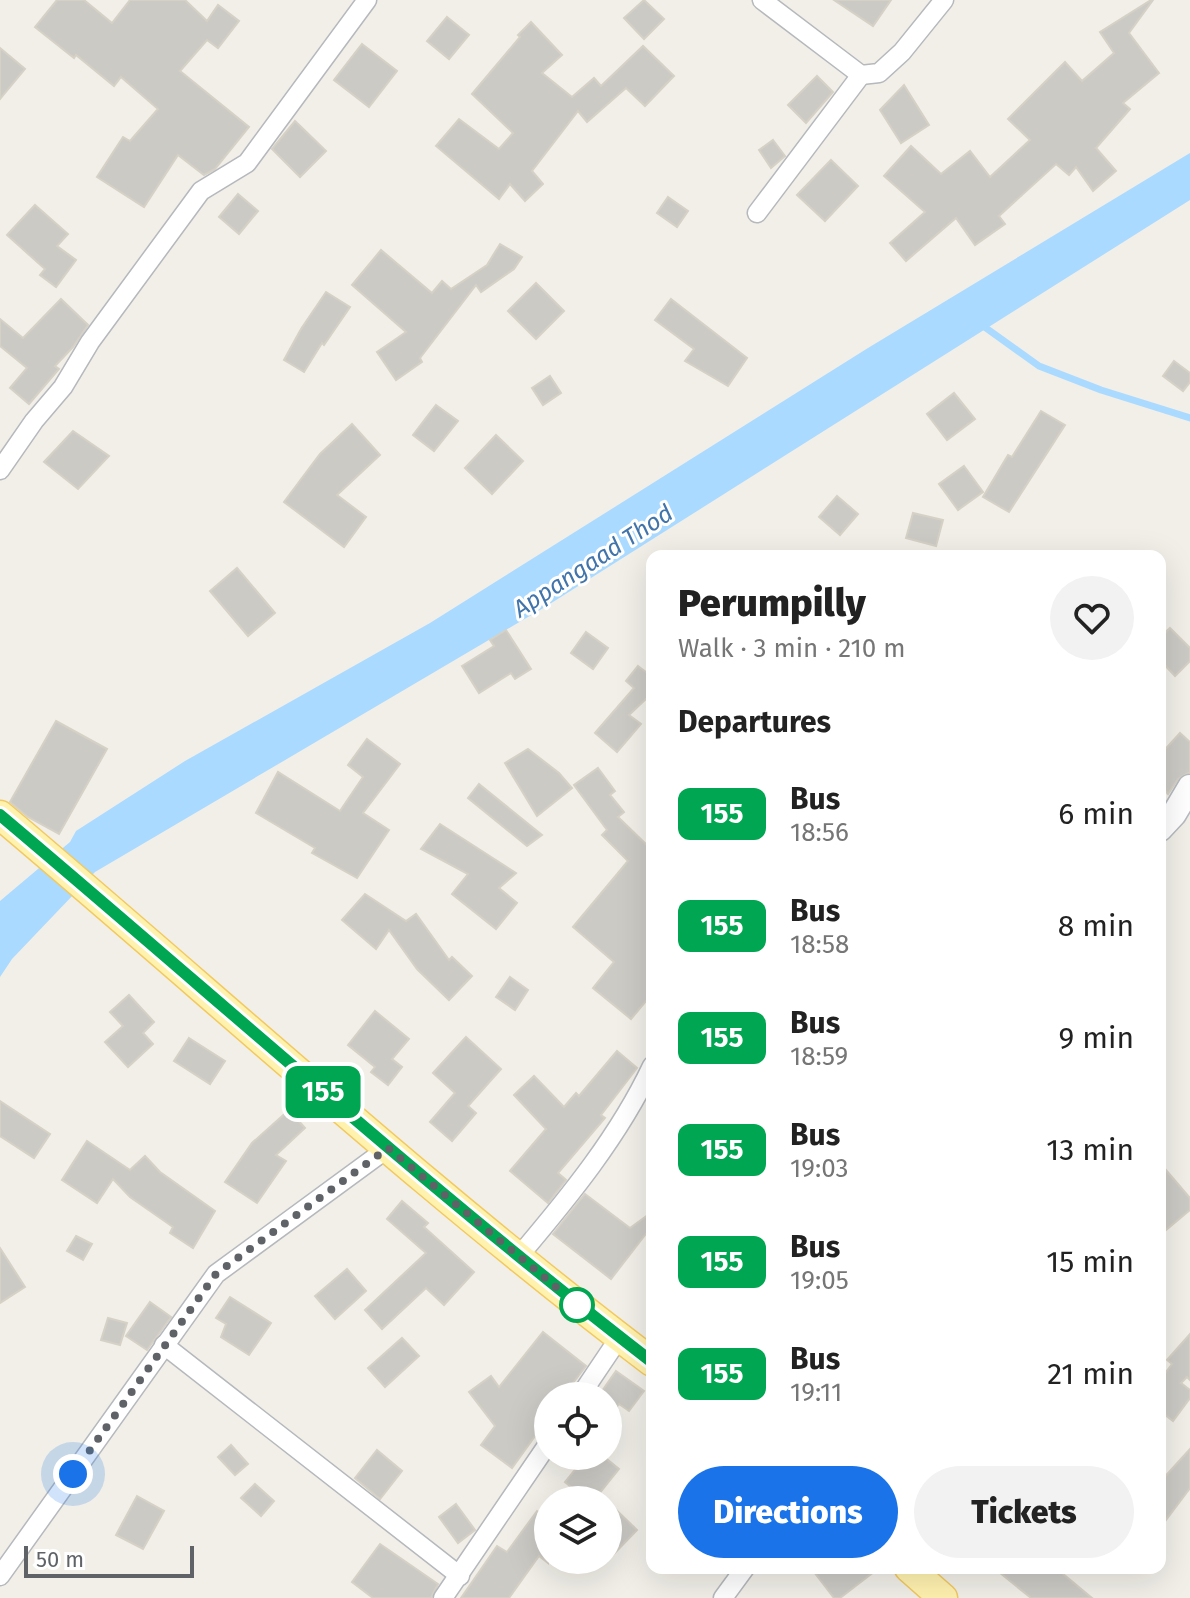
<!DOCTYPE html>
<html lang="en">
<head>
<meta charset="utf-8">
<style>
  :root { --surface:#fff; --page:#f2f2f2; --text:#222; --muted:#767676; --accent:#1a73e8 }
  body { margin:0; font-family:"Fira Sans",sans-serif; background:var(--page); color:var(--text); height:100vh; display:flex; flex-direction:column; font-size:30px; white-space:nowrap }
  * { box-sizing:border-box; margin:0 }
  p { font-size:26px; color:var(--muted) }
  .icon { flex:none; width:44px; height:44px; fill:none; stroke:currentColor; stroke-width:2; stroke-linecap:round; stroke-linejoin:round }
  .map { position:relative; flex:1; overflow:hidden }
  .side { position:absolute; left:646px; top:550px; width:520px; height:1024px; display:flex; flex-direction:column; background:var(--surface); border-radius:16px; box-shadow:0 8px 32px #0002 }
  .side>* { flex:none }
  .badge { padding:0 16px; border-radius:12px; font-size:28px; line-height:52px }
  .tools { position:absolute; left:534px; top:1382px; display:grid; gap:16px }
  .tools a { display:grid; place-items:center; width:88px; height:88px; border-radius:50%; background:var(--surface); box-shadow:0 8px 32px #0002; font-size:40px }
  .scale { position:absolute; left:24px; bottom:20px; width:170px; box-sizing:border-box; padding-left:8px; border:4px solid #5f6368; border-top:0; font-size:22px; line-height:28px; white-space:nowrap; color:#5f6368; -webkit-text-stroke:6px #fff; paint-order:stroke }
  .you { position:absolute; width:40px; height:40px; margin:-20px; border:6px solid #fff; border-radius:50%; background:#1a73e8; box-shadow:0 0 0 12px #1a73e833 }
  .map>.badge { position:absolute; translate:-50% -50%; box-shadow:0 0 0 4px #fff }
  h2 { padding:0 32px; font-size:30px; line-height:72px }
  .round { display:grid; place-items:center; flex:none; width:84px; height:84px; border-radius:42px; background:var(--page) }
  .headline { display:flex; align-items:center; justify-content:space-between; height:136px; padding:0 32px }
  h1 { font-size:38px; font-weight:800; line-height:60px }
  .cta { display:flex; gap:16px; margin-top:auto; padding:16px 32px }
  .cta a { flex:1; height:92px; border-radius:48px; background:var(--accent); color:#fff; font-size:32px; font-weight:800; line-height:92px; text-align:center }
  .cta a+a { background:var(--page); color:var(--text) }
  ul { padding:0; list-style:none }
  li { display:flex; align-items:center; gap:24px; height:112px; padding:0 32px }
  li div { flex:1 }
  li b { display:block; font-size:30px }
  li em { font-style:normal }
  li .badge { min-width:88px; font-weight:700; text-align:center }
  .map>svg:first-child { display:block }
  .water { fill:#aadaff }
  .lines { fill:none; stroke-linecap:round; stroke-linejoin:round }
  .stream { stroke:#aadaff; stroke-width:7 }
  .building { fill:#cccac5; stroke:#d6d1c6; stroke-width:2 }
  .street-casing { stroke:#b5b8bc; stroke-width:21 }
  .secondary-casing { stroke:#b6babf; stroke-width:27 }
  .primary-casing { stroke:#f2c960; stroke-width:31 }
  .street { stroke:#fff; stroke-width:18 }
  .secondary { stroke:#fff; stroke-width:24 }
  .primary { stroke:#fff2af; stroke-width:28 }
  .line-casing { stroke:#fff; stroke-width:18 }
  .line { stroke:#00a651; stroke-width:12 }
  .walk { stroke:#5f6368; stroke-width:8; stroke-dasharray:0 14.4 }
  .stop-dot { fill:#fff; stroke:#00a651; stroke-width:4 }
  .labels { text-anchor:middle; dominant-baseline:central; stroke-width:6; stroke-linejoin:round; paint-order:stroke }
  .water-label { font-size:24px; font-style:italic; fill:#4174aa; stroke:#fff }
</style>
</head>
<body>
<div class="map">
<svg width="1190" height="1598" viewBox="0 0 1190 1598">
  <rect width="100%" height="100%" fill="#f1efe8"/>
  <!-- water -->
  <polygon class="water" points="1190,153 1190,200 545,607 95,872 12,959 0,977 0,901 70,842 76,831 185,761 430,623 868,348"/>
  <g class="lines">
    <!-- stream -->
    <polyline class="stream" points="979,323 1039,366 1101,390 1190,418"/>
  </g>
  <!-- building -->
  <g class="building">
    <polygon points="57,0 84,0 112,23 130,0 185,0 207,21 218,5 239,21 218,48 207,40 180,71 249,127 215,169 204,175 178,155 144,207 97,177 123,137 130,141 158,109 121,77 114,86 76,55 74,58 35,27"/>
    <polygon points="644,0 664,19 644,39 624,18"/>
    <polygon points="834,0 891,0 873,26"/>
    <polygon points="1151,0 1153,0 1129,33 1159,73 1123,103 1130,109 1096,148 1116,171 1093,191 1076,167 1069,175 1056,164 999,216 1005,224 975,245 956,218 906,261 890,243 925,212 884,176 911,146 941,174 970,151 990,177 1030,140 1008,119 1065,62 1082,81 1114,53 1100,32"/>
    <polygon points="447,17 469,35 449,59 427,41"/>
    <polygon points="531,22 562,55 542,73 572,97 594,78 601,86 643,46 674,76 645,106 626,88 587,122 578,111 532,171 543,184 525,201 510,184 499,199 436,146 459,119 499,149 513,133 472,94 520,37 518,35"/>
    <polygon points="362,44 397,71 369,107 334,80"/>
    <polygon points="0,48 25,69 0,99"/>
    <polygon points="817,76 833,92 806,123 788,105"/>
    <polygon points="904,85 929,125 901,143 880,110"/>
    <polygon points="295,121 326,151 300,177 272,149"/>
    <polygon points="773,140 785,156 771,168 759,150"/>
    <polygon points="831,160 858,186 825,221 797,195"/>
    <polygon points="238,194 258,211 239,234 219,217"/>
    <polygon points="668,197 688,211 677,227 657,213"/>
    <polygon points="35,205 68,234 57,246 76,260 56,287 40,275 45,269 7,235"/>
    <polygon points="500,244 522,257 514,269 481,292 476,285 420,358 422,362 396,380 377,352 406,332 352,285 381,250 432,293 442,281 451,289 487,265"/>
    <polygon points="536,283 564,311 536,339 508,311"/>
    <polygon points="326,292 350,307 324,345 322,343 304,372 284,360 301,329"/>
    <polygon points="61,299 88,325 73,347 55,366 59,369 29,404 10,388 27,368 0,346 0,319 23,338"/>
    <polygon points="671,299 747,358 728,386 685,361 694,349 655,320"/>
    <polygon points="1174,361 1190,373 1190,382 1183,391 1163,376"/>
    <polygon points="550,376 561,393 543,405 532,388"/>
    <polygon points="954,393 975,419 947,440 927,414"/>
    <polygon points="436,405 458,421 434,451 413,435"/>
    <polygon points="1041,411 1065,425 1009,512 983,497 1008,455 1012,457"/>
    <polygon points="352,424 380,455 337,495 366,517 344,547 284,502 320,454"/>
    <polygon points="73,431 109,456 78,489 44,462"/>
    <polygon points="496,435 523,461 492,494 465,468"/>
    <polygon points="964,466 983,492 958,510 939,484"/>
    <polygon points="837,496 858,514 840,535 819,517"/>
    <polygon points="913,513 943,520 936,546 906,538"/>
    <polygon points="237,568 275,613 248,636 210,591"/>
    <polygon points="1170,628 1190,648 1190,661 1175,676 1160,660 1160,637"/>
    <polygon points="506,630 531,669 515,679 511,673 479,693 462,666 494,646 490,640"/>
    <polygon points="586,632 608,648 593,669 571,653"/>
    <polygon points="638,666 646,672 652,666 652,702 647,698 629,715 641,724 617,752 595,733 634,688 626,681"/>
    <polygon points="56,721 107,749 59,834 28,817 10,802"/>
    <polygon points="1180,733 1190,742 1190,772 1178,779 1168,794 1160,785 1160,755"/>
    <polygon points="367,739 400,764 363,813 389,830 357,878 312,853 315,848 256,813 278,772 340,811 363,777 348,765"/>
    <polygon points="528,749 559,773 572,788 537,816 505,763"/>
    <polygon points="598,768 615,791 610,795 624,812 618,817 652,850 652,994 631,1019 593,988 614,962 573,927 628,861 602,835 607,830 574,785"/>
    <polygon points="479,784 542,835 527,846 468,798"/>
    <polygon points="440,824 516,873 499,888 517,903 496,929 452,894 468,874 421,849"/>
    <polygon points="365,894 406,921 416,914 449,960 452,957 472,976 449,1000 417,969 389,930 376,949 342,920"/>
    <polygon points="510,977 528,990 515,1010 496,997"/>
    <polygon points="129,995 154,1022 143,1033 153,1044 128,1067 105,1042 123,1026 110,1012"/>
    <polygon points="375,1011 409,1039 392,1059 402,1067 388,1085 371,1072 375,1067 348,1045"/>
    <polygon points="466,1037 501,1069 468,1106 476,1113 452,1141 430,1122 455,1093 433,1073"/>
    <polygon points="189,1038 225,1061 210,1084 174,1061"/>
    <polygon points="617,1051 637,1068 601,1115 605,1118 558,1173 566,1180 548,1203 510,1171 546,1129 514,1095 534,1076 564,1107 576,1093 579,1096"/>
    <polygon points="0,1101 50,1134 34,1158 0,1136"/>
    <polygon points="289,1110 305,1128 276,1155 286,1161 257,1203 225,1182 252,1143"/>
    <polygon points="87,1141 130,1170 145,1156 160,1172 215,1211 193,1248 170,1233 173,1227 130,1197 113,1179 97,1203 62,1180"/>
    <polygon points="1160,1163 1190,1198 1190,1210 1160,1235"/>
    <polygon points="585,1194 630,1228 652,1212 652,1226 611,1279 553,1234"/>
    <polygon points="402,1201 428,1223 424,1227 474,1272 444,1305 426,1288 382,1329 365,1310 426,1253 387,1219"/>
    <polygon points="76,1236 92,1244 83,1260 67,1251"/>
    <polygon points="0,1248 25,1287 0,1303"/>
    <polygon points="347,1269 366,1291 335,1319 315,1296"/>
    <polygon points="230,1297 271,1323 249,1355 221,1337 226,1324 216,1318"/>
    <polygon points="150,1302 171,1317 147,1350 126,1336"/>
    <polygon points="108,1318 127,1323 120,1345 101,1340"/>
    <polygon points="543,1332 586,1366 563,1396 548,1396 548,1418 512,1468 481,1445 495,1426 469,1392 491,1376 499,1387"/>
    <polygon points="1190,1334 1190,1380 1187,1377 1181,1383 1190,1390 1190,1398 1173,1421 1160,1411 1160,1380 1172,1364 1167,1360"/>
    <polygon points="402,1338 419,1356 385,1387 368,1368"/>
    <polygon points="616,1371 644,1391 629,1411 619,1404 608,1418 608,1396 602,1391"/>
    <polygon points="231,1445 248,1464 235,1475 218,1457"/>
    <polygon points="1190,1449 1190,1488 1160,1528 1160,1482"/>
    <polygon points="377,1450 402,1471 380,1499 355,1478"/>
    <polygon points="586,1456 603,1456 619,1469 594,1500 587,1500 565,1482"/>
    <polygon points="255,1484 274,1501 261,1516 241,1498"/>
    <polygon points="137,1496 164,1511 143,1549 116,1535"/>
    <polygon points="608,1502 637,1530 608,1560"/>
    <polygon points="456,1504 475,1530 458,1543 439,1517"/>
    <polygon points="537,1511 548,1518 548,1563 539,1556 509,1598 461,1598 497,1546 507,1552"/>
    <polygon points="380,1544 438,1584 431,1598 373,1598 352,1582"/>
    <polygon points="811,1568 879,1568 840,1598 834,1598"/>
    <polygon points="994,1568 1056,1568 1092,1598 1031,1598"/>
  </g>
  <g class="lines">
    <!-- street casing -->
    <g class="street-casing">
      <g id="street">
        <polyline points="762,0 861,75 879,73 902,52 944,0"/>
        <polyline points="757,213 861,75"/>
        <polyline points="0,470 34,421 63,387 90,342 201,191 247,163 367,0"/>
        <path d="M519 1256C569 1197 619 1136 652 1066"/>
        <polyline points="164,1345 460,1576"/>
        <polyline points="580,1396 619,1338"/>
        <polyline points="0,1576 216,1274 388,1148"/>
        <polyline points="443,1598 548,1444"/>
        <polyline points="723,1598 745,1568"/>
      </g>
    </g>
    <!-- secondary casing -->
    <g class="secondary-casing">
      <polyline id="secondary" points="1160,829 1174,814 1190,787"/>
    </g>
    <!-- primary casing -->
    <g class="primary-casing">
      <g id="primary">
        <path d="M0 815C217 998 426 1191 652 1362"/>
        <polyline points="909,1568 943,1598"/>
      </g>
    </g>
    <!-- street -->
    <use href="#street" class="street"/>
    <!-- secondary -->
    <use href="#secondary" class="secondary"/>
    <!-- primary -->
    <use href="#primary" class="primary"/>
  </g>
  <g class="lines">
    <!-- line casing -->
    <g class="line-casing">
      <path id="line" d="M0 815C217 998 427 1188 652 1362"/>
    </g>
    <!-- line -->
    <use href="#line" class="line"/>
    <!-- walk -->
    <polyline class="walk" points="73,1474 216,1274 388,1148 585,1311 577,1305"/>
  </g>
  <!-- markers -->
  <circle class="stop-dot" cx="577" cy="1305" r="16"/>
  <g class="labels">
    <!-- water labels -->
    <g class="water-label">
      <text transform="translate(593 561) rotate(-33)">Appangaad Thod</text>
    </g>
  </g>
</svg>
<div class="tools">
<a><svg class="icon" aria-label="locate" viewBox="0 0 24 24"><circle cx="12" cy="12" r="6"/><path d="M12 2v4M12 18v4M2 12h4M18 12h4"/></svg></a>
<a><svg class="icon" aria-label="layers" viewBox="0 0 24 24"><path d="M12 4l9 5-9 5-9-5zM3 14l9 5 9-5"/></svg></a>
</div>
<div class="scale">50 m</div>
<div class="you" style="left:73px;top:1474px"></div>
<b class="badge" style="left:323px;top:1092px;background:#00a651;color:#fff">155</b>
<section class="side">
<div class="headline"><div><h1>Perumpilly</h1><p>Walk · 3 min · 210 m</p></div><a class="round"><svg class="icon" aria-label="heart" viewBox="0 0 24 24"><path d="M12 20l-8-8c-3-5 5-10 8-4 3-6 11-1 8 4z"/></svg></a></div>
<h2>Departures</h2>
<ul>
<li><span class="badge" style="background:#00a651;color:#fff">155</span><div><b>Bus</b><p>18:56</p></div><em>6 min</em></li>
<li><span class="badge" style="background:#00a651;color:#fff">155</span><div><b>Bus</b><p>18:58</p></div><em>8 min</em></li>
<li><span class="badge" style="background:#00a651;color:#fff">155</span><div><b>Bus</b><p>18:59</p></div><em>9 min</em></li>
<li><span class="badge" style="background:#00a651;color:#fff">155</span><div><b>Bus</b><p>19:03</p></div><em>13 min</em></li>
<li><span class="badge" style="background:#00a651;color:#fff">155</span><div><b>Bus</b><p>19:05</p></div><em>15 min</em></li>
<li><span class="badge" style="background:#00a651;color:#fff">155</span><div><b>Bus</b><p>19:11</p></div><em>21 min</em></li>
</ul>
<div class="cta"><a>Directions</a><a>Tickets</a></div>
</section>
</div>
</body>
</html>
